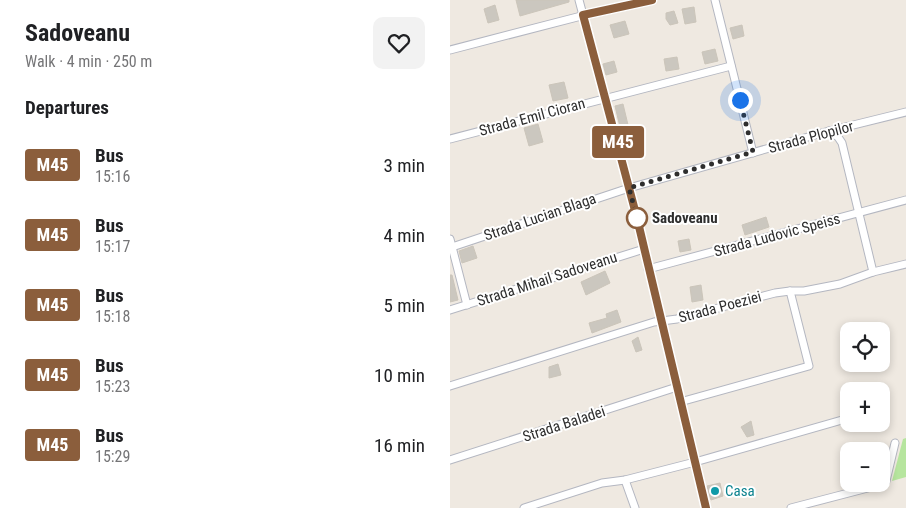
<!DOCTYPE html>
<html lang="en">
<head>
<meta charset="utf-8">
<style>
  :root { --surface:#fff; --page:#f2f2f2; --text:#202124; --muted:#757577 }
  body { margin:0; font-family:"Roboto Condensed",sans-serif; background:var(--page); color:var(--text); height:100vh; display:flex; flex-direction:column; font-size:19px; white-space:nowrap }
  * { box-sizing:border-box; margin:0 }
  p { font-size:16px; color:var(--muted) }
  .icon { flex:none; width:28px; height:28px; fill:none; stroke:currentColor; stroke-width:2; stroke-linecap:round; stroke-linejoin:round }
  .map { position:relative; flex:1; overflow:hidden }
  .details { display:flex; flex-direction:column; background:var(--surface); width:450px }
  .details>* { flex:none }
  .badge { padding:0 10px; border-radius:4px; font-size:18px; line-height:32px }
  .buttons { position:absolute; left:390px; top:322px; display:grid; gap:10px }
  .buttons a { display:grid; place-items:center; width:50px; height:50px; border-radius:10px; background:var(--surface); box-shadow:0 2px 8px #0003; font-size:25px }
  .you { position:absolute; width:25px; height:25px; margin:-12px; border:4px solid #fff; border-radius:50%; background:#1a73e8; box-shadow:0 0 0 8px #1a73e833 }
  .map>.badge { position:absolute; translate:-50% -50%; box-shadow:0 0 0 2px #fff }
  h2 { padding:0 25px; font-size:19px; line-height:45px }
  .round { display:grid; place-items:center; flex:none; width:52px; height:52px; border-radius:10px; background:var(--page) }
  .overview { display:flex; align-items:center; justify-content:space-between; height:85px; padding:0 25px }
  h1 { font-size:24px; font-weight:700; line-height:38px }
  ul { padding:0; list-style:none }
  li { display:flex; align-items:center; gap:15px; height:70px; padding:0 25px }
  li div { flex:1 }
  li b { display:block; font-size:19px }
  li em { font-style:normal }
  li .badge { min-width:55px; font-weight:700; text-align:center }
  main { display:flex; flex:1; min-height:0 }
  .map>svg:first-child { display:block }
  .green { fill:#b6e59e }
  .building { fill:#cbc7bf; stroke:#cbc5ba }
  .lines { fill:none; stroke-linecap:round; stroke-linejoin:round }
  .minor-casing { stroke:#b4b7c1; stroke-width:9 }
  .minor { stroke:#fff; stroke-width:7 }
  .line-casing { stroke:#fff; stroke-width:11 }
  .line { stroke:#8b5e3c; stroke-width:8 }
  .walk { stroke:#2e2e2e; stroke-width:5; stroke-dasharray:0 9 }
  .stop-dot { fill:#fff; stroke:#8b5e3c; stroke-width:2.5 }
  .culture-dot { fill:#0f9aa8; stroke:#fff; stroke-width:2 }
  .labels { text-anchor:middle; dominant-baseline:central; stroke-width:4; stroke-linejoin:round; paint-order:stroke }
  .street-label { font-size:15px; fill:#2e2e2e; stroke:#fff }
  .stop-label { font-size:15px; font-weight:bold; fill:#2e2e2e; stroke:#fff; text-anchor:start }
  .culture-label { font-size:15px; fill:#0d838f; stroke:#fff; text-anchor:start }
</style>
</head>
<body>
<main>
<section class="details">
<div class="overview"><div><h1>Sadoveanu</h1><p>Walk · 4 min · 250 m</p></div><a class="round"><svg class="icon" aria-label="heart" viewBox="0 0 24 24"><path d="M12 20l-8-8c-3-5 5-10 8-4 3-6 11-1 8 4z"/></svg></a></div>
<h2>Departures</h2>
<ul>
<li><span class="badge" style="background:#8b5e3c;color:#fff">M45</span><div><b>Bus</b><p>15:16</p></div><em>3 min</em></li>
<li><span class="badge" style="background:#8b5e3c;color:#fff">M45</span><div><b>Bus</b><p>15:17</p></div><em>4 min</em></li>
<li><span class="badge" style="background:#8b5e3c;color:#fff">M45</span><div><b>Bus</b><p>15:18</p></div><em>5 min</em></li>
<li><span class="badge" style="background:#8b5e3c;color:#fff">M45</span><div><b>Bus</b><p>15:23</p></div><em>10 min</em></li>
<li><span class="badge" style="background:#8b5e3c;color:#fff">M45</span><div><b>Bus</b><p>15:29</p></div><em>16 min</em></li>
</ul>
</section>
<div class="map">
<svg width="456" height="508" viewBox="0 0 456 508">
  <rect width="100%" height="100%" fill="#efe9e1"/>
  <!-- green -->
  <polygon class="green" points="456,438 456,477 442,481 453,439"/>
  <!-- building -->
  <g class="building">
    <polygon points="66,0 119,0 119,2 70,16"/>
    <polygon points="45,5 49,20 38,23 34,9"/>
    <polygon points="244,7 246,22 235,24 232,9"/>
    <polygon points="224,11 228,23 220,25 216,19 216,13"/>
    <polygon points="175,21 179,34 164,38 160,25"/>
    <polygon points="292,25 294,36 283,39 280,28"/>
    <polygon points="265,49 268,61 255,64 252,52"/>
    <polygon points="227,57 229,69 216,71 214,59"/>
    <polygon points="164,61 167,72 156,75 153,64"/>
    <polygon points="114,82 118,98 103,101 99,85"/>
    <polygon points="173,104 179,129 171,131 165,106"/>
    <polygon points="88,124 93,142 79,146 74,128"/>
    <polygon points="188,137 190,143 178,147 176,141"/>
    <polygon points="154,147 157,157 149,159 146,150"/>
    <polygon points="316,217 319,227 295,235 292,225"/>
    <polygon points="239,239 241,250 230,252 228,241"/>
    <polygon points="23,246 27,258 12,263 9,251"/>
    <polygon points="155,271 160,283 136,295 131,282"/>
    <polygon points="0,275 2,275 8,300 0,302"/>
    <polygon points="251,285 253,300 242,302 240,287"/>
    <polygon points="167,310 171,322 142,333 139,323 157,318 156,314"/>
    <polygon points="188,337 192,350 186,352 182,341"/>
    <polygon points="108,364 111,375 99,378 99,367"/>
    <polygon points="301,421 304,435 297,437 291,427"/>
    <polygon points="270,483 273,496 261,500 257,486"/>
  </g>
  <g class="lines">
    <!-- minor casing -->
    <g class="minor-casing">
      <g id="minor">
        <polyline points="129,0 187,218 256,508"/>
        <polyline points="265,0 303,153"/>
        <polyline points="0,50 139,14 202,0"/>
        <polyline points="379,131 388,137 392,143 423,272"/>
        <polyline points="0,139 281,66"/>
        <polyline points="0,239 17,305"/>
        <polyline points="2,247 179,188 379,131 456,112"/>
        <polyline points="198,269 456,200"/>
        <polyline points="0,310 194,249"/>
        <polyline points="0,386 204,322 227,319 325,293 340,291 354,291 390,284 423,272 456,264"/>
        <polyline points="230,402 359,366 340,291"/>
        <polyline points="0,460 227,387"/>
        <polyline points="175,480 185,508"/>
        <polyline points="74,508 152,483 175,480 245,462 399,418"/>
        <polyline points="341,508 433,484 436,481 445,443"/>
      </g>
    </g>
    <!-- minor -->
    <use href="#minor" class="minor"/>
  </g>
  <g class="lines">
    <!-- line casing -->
    <g class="line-casing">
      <polyline id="line" points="202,0 133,15 187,218 256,508"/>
    </g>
    <!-- line -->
    <use href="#line" class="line"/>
    <!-- walk -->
    <polyline class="walk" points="187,218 179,188 303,152 290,100"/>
  </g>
  <!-- markers -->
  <circle class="stop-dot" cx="187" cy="218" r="10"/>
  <circle class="culture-dot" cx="265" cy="491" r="5"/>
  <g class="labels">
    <!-- street labels -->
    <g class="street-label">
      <text transform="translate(82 117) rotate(-15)">Strada Emil Cioran</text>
      <text transform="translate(361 137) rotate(-15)">Strada Plopilor</text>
      <text transform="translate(90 217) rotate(-19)">Strada Lucian Blaga</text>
      <text transform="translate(327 235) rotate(-15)">Strada Ludovic Speiss</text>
      <text transform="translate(97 279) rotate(-18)">Strada Mihail Sadoveanu</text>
      <text transform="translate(270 307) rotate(-15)">Strada Poeziei</text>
      <text transform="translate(114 424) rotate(-18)">Strada Baladei</text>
    </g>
    <!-- stop labels -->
    <g class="stop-label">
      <text x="202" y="218">Sadoveanu</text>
    </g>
    <!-- culture labels -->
    <g class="culture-label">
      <text x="275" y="491">Casa</text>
    </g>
  </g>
</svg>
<div class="buttons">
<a><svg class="icon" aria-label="locate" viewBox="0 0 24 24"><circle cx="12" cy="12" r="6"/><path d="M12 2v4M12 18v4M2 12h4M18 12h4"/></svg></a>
<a>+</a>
<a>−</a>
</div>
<div class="you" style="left:290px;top:100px"></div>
<b class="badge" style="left:168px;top:142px;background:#8b5e3c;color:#fff">M45</b>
</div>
</main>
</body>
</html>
